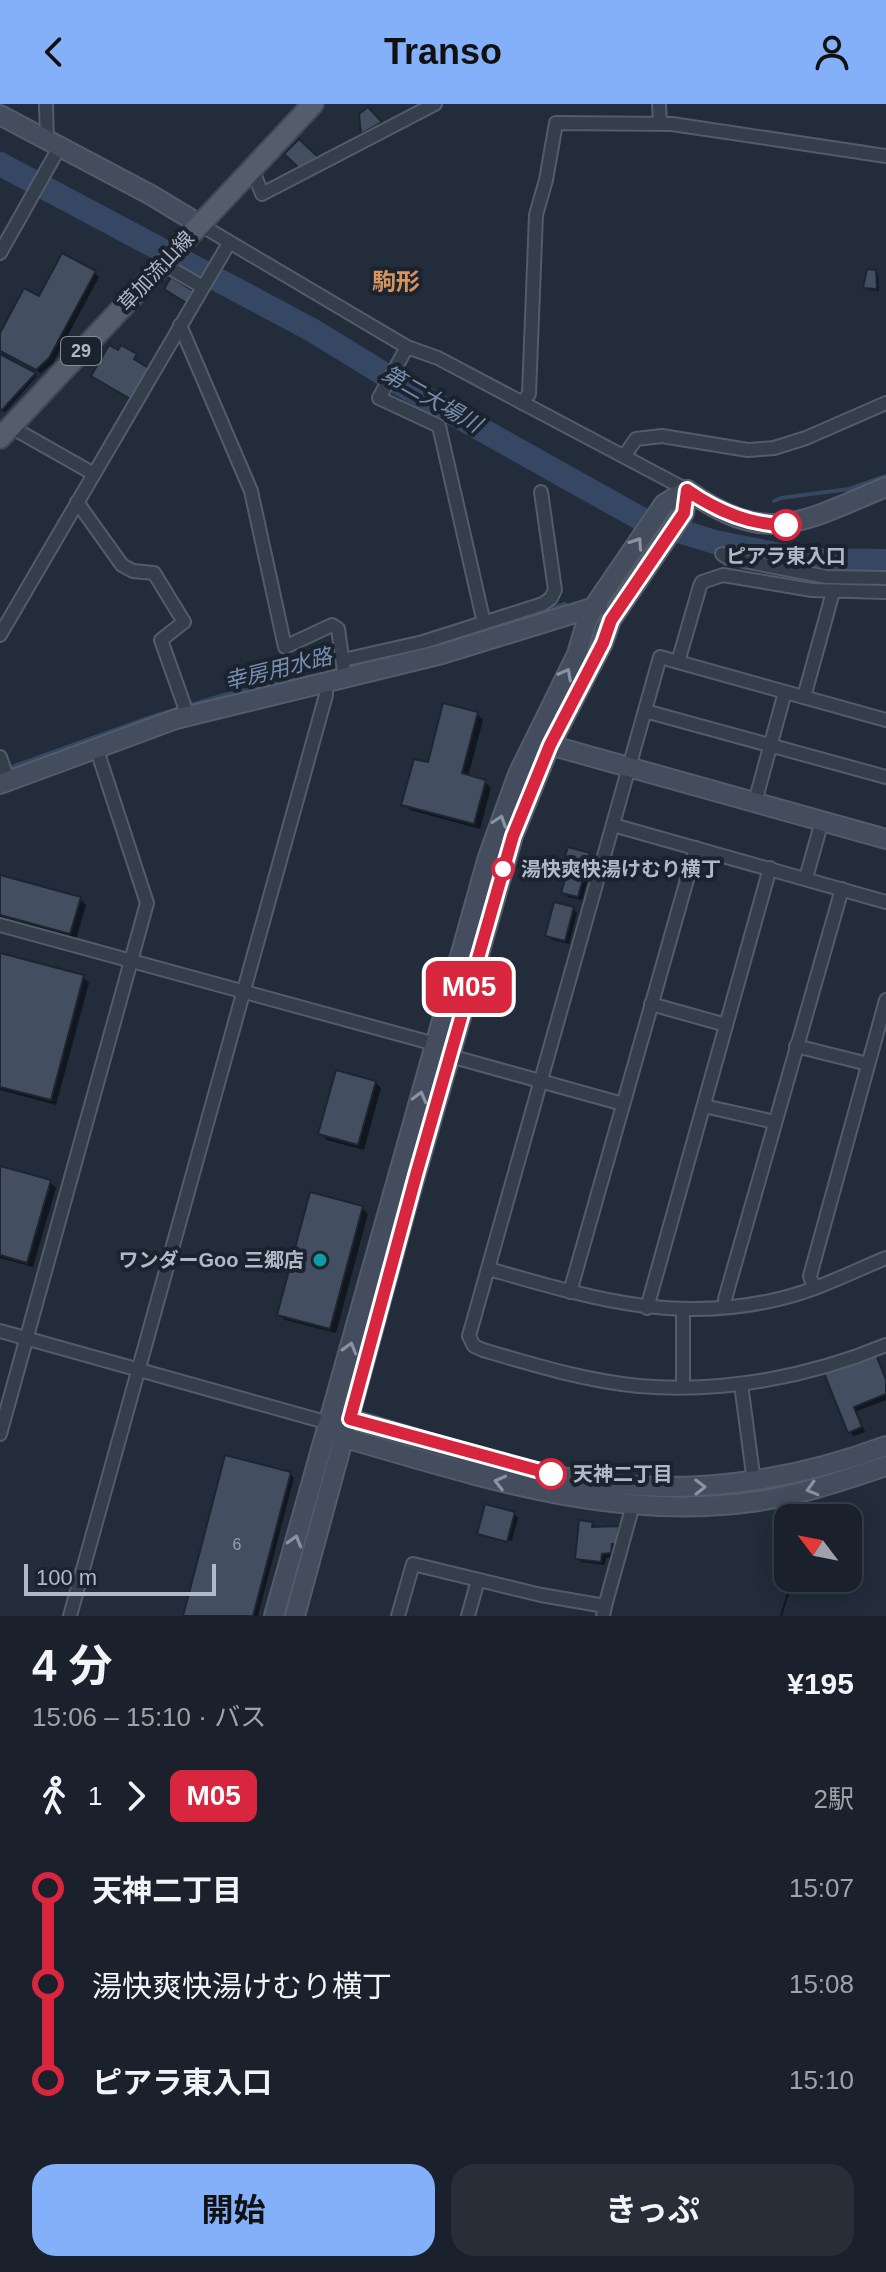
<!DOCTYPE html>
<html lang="ja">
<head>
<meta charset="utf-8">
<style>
  :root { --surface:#1a212c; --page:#272e38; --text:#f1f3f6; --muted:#9fa3a9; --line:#383e48; --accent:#84aff9 }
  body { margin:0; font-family:Arial,"Noto Sans JP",sans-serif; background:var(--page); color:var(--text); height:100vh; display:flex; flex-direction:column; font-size:30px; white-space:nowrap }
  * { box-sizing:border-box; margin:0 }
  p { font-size:26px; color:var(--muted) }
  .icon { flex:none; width:44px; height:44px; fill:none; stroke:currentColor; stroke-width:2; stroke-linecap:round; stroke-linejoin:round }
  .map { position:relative; height:1512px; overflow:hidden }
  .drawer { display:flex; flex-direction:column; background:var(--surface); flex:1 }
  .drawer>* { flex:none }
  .badge { padding:0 16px; border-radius:12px; font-size:28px; line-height:52px }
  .needle { width:52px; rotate:302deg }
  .buttons { position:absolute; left:774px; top:1400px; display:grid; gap:16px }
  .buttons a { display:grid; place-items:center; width:88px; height:88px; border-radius:16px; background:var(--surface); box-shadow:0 4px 20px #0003,0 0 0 2px var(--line); font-size:40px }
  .scale { position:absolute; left:24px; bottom:20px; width:192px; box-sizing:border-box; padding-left:8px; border:4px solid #b0b9c7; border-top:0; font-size:22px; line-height:28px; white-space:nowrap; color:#b0b9c7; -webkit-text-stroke:6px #1b232f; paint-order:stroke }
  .map>.badge { position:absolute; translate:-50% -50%; box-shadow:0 0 0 4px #fff }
  .legs { display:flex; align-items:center; gap:12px; height:88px; padding:0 32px; font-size:26px }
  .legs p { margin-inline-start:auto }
  .headline { display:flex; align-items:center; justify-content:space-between; height:136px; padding:0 32px }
  h1 { font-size:44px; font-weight:700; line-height:60px }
  .primary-button { display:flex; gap:16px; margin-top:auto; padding:16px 32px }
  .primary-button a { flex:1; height:92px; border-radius:24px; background:var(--accent); color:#111; font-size:32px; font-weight:700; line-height:92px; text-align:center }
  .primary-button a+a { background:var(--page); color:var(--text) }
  ul { padding:0 32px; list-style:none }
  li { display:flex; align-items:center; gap:28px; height:96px; font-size:30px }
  li i { display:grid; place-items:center; width:12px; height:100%; margin:0 10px; background:currentColor }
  li i::after { content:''; width:20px; height:20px; margin:-10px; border:6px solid; border-radius:50%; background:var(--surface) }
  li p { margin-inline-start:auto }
  li:first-child i { background:linear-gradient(#0000 50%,currentColor 0) }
  li:last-child i { background:linear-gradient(currentColor 50%,#0000 0) }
  header { display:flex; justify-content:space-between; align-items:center; height:104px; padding:0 32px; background:var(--accent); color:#111; font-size:36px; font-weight:700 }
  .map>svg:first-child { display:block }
  .shadow { fill:#0007 }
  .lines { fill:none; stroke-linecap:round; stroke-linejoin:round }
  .stream { stroke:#354762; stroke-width:4 }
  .river { stroke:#354762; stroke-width:24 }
  .building { fill:#434f60; stroke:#1d2531; stroke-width:2 }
  .street-casing { stroke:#535c69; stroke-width:16 }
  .secondary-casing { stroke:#535c69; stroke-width:22 }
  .primary-casing { stroke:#3f4754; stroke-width:24 }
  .street { stroke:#353e4b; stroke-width:12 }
  .secondary { stroke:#434d5e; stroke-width:18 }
  .primary { stroke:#535d6b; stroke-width:20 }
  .oneway { stroke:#8a93a2 }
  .line-1-casing { stroke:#fff; stroke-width:18 }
  .line-1 { stroke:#d7263d; stroke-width:12 }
  .stop-1-dot { fill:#fff; stroke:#d7263d; stroke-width:4 }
  .culture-dot { fill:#0f9aa8; stroke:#1b232f; stroke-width:3 }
  .labels { text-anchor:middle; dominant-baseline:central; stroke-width:8; stroke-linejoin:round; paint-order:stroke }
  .number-label { font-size:16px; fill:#959ead }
  .shield { fill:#1b232f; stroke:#838c99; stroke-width:2 }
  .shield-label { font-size:18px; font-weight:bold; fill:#b0b9c7 }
  .street-label { font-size:20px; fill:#b0b9c7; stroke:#1b232f }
  .stop-label { font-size:20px; font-weight:bold; fill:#b0b9c7; stroke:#1b232f; text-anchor:start }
  .poi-label { font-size:20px; font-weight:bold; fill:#b0b9c7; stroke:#1b232f; text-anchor:end }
  .water-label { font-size:22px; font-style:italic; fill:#788eaf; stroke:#1b232f }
  .quarter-label { font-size:24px; font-weight:bold; fill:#d5935d; stroke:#1b232f }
</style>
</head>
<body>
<header><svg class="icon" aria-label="back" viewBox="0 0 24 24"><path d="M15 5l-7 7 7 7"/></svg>Transo<svg class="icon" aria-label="person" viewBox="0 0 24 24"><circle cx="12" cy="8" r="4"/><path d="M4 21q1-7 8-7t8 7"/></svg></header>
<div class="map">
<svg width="886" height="1512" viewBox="0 0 886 1512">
  <rect width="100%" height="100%" fill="#222c3b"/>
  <!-- shadow -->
  <g class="shadow">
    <polygon points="367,6 382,22 365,31 361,11"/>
    <polygon points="875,168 878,170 879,187 868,186 866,183"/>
    <polygon points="95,169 99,173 53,259 41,269 0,247 0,233 39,195"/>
    <polygon points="0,252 37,272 5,308 0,306"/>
    <polygon points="477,610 483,616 468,673 485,678 491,684 480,725 410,706 404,700 429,661"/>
    <polygon points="589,751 593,755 582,796 568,793 564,788 572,757 567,752"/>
    <polygon points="0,773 80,795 86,801 76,835 0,814"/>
    <polygon points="573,805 577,809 569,840 552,836 548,831"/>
    <polygon points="0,851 83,873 89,879 56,1001 0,986"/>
    <polygon points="375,978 381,984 364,1046 327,1036 321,1030"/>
    <polygon points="0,1064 50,1078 56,1084 33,1163 0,1154"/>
    <polygon points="362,1104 368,1110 336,1229 285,1216 279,1210"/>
    <polygon points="875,1251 886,1273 886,1296 857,1307 865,1328 854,1332 850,1328 827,1270"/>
    <polygon points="290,1369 294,1374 258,1512 185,1512"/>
    <polygon points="514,1409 518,1414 512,1437 479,1430"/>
    <polygon points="592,1420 597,1425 618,1424 623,1428 615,1452 606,1454 605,1461 581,1458 577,1454"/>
    <polygon points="787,1489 789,1490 782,1512 780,1512"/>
  </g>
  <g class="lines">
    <!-- stream -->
    <g class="stream">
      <polyline points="774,397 781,394 849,385 886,372"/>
      <polyline points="436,543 565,500"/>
      <polyline points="6,665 151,613 224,591 323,570"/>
    </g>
    <!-- river -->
    <polyline class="river" points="0,60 312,226 400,280 643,416 715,438 780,451 817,456 886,457"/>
  </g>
  <!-- building -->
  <g class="building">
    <polygon points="368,3 382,18 361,30 359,10"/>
    <polygon points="299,35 318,53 299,64 284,50"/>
    <polygon points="62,149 96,167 49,254 36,266 0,247 0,229 24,184 39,192"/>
    <polygon points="867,165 876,166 877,185 863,184"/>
    <polygon points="171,173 195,188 188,200 164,185"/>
    <polygon points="109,241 118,246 121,241 137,250 134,255 150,265 132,296 91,272"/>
    <polygon points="0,250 36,269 1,307 0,306"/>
    <polygon points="443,599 478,608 462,669 486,676 474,720 401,701 414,655 428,658"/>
    <polygon points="568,743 590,749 578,793 561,789 571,754 565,752"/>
    <polygon points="0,771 81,793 70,830 0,811"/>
    <polygon points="554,798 574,803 565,837 545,832"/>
    <polygon points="0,849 84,871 51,996 0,983"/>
    <polygon points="336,966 376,977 358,1041 318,1030"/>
    <polygon points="0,1062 51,1076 27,1159 0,1151"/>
    <polygon points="310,1088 363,1102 330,1225 277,1211"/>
    <polygon points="875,1248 886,1276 886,1290 854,1303 862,1323 848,1329 824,1269"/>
    <polygon points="225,1351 291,1368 253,1512 183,1512"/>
    <polygon points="485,1400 515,1408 507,1438 477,1430"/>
    <polygon points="579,1416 593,1418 592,1423 619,1422 617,1440 612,1440 611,1449 602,1450 601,1458 575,1455"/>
  </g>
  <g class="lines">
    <!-- street casing -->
    <g class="street-casing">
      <g id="street">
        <polyline points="46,0 47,37"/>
        <polyline points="659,0 660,19"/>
        <polyline points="252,64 262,90 435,0"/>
        <polyline points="199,120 407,243 438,254 687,386"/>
        <polyline points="0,149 59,44"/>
        <polyline points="163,160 203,183"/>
        <polyline points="180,221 251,387 285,543 332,521 338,525 345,574"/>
        <polyline points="407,243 379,294 439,322 484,519"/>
        <polyline points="522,299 529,290 536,111 546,76 556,19 672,20 886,52"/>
        <polyline points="11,323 94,370"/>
        <polyline points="625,351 636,335 662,332 748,346 774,344 806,334 886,299"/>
        <polyline points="77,398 122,461 133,467 154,469 184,518 161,536 188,612"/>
        <polyline points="722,450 728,454 827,473 886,474"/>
        <polyline points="0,531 229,139"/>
        <polyline points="343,556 423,538 543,500 551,494 555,486 541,388"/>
        <polyline points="678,558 700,482 702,478 723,471 812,486 886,488"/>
        <polyline points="804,593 833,488"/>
        <polyline points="645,607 886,673"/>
        <path d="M886 616 660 553 469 1232 474 1242 483 1246C534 1261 586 1277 639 1282 723 1289 809 1273 886 1241"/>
        <polyline points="0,653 8,676"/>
        <polyline points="755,698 785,588"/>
        <polyline points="613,721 886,798"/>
        <polyline points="806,774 822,717"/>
        <polyline points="0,821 435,940"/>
        <polyline points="651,900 726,921"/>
        <polyline points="796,942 868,960"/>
        <polyline points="450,952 623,1000"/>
        <polyline points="704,1002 775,1018"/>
        <path d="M489 1165C591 1194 676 1221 783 1194 819 1185 852 1168 886 1154"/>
        <polyline points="814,1184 810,1172 886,896"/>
        <polyline points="570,1188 696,744"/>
        <polyline points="726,1202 725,1195 842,785"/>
        <polyline points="647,1204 770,764"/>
        <polyline points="0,1227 329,1319"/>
        <polyline points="741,1280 754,1378"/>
        <polyline points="683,1283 683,1206"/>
        <polyline points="0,1330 147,799 96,643"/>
        <polyline points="605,1502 633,1401"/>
        <polyline points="70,1512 326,591 326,578"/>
        <polyline points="398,1512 413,1460 541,1491 605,1502 603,1512"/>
        <polyline points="468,1512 478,1476"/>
      </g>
    </g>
    <!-- secondary casing -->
    <g class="secondary-casing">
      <g id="secondary">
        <polyline points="0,11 151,91 199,120"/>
        <path d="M687 386C769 444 803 417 886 383"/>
        <polyline points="539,638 886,735"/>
        <polyline points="0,680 176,615 442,550 598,502"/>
        <path d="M339 1317 350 1315C420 1335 491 1360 562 1373 673 1394 781 1381 886 1342"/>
        <path d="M337 1326 345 1334C478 1372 611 1417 751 1398 797 1392 842 1377 886 1362"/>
        <polyline points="274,1512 488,753 518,670 577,550 587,516 595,501 664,400 687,386"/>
        <polyline points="295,1512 407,1101 513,732 550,641 603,539 611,516 684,409 687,386"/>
      </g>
    </g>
    <!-- primary casing -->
    <g class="primary-casing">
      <polyline id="primary" points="0,334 313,0"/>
    </g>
    <!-- street -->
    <use href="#street" class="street"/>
    <!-- secondary -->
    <use href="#secondary" class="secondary"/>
    <!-- primary -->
    <use href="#primary" class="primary"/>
  </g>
  <!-- one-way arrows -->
  <defs><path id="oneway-chevron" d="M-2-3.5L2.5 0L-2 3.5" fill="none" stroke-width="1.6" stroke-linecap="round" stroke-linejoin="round" transform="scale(2)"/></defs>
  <g class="oneway">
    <use href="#oneway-chevron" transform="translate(637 439) rotate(-56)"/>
    <use href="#oneway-chevron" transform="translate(566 570) rotate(-62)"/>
    <use href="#oneway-chevron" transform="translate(500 717) rotate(-71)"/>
    <use href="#oneway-chevron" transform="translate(420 993) rotate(-75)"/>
    <use href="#oneway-chevron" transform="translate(350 1244) rotate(-74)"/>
    <use href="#oneway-chevron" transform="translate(500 1378) rotate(-166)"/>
    <use href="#oneway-chevron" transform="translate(700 1383) rotate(-1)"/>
    <use href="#oneway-chevron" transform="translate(812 1385) rotate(164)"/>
    <use href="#oneway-chevron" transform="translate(295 1437) rotate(-74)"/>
  </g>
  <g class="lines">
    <!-- line-1 casing -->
    <g class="line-1-casing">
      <path id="line-1" d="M551 1370 350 1315 416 1071 513 732 550 641 603 539 611 516 684 409 687 386C717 407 749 421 786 421"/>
    </g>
    <!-- line-1 -->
    <use href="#line-1" class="line-1"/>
  </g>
  <!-- markers -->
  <g class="stop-1-dot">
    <circle cx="786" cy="421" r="14"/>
    <circle cx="503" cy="765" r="10"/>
    <circle cx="551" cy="1370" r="14"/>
  </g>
  <circle class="culture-dot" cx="320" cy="1156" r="8"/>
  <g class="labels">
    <!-- number labels -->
    <g class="number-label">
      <text x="237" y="1440">6</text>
    </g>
    <!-- shield labels -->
    <rect class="shield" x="61" y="233" width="40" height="28" rx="6"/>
    <g class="shield-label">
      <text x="81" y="247">29</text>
    </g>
    <!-- street labels -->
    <g class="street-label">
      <text transform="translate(156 167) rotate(-47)">草加流山線</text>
    </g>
    <!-- stop labels -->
    <g class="stop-label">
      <text x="786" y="452" text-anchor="middle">ピアラ東入口</text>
      <text x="521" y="765">湯快爽快湯けむり横丁</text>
      <text x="573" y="1370">天神二丁目</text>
    </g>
    <!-- poi labels -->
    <g class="poi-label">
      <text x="304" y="1156">ワンダーGoo 三郷店</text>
    </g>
    <!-- water labels -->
    <g class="water-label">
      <text transform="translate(432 295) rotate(30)">第二大場川</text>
      <text transform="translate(278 565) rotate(-14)">幸房用水路</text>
    </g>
    <!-- quarter labels -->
    <g class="quarter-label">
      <text x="396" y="177">駒形</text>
    </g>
  </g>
</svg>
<div class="buttons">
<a><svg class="needle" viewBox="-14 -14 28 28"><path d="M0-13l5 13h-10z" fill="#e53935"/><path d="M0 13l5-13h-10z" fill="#9fa3a9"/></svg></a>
</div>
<div class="scale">100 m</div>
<b class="badge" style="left:469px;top:883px;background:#d7263d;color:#fff">M05</b>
</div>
<section class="drawer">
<div class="headline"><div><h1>4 分</h1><p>15:06 – 15:10 · バス</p></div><b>¥195</b></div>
<div class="legs"><svg class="icon" aria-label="walk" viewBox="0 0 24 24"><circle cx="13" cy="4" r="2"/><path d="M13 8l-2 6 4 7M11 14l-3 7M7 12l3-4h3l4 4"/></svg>1<svg class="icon" aria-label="forward" viewBox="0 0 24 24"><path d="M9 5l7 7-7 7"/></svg><b class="badge" style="background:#d7263d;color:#fff">M05</b><p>2駅</p></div>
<ul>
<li><i style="color:#d7263d"></i><b>天神二丁目</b><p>15:07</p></li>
<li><i style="color:#d7263d"></i><span>湯快爽快湯けむり横丁</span><p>15:08</p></li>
<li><i style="color:#d7263d"></i><b>ピアラ東入口</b><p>15:10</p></li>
</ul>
<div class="primary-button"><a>開始</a><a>きっぷ</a></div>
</section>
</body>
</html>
